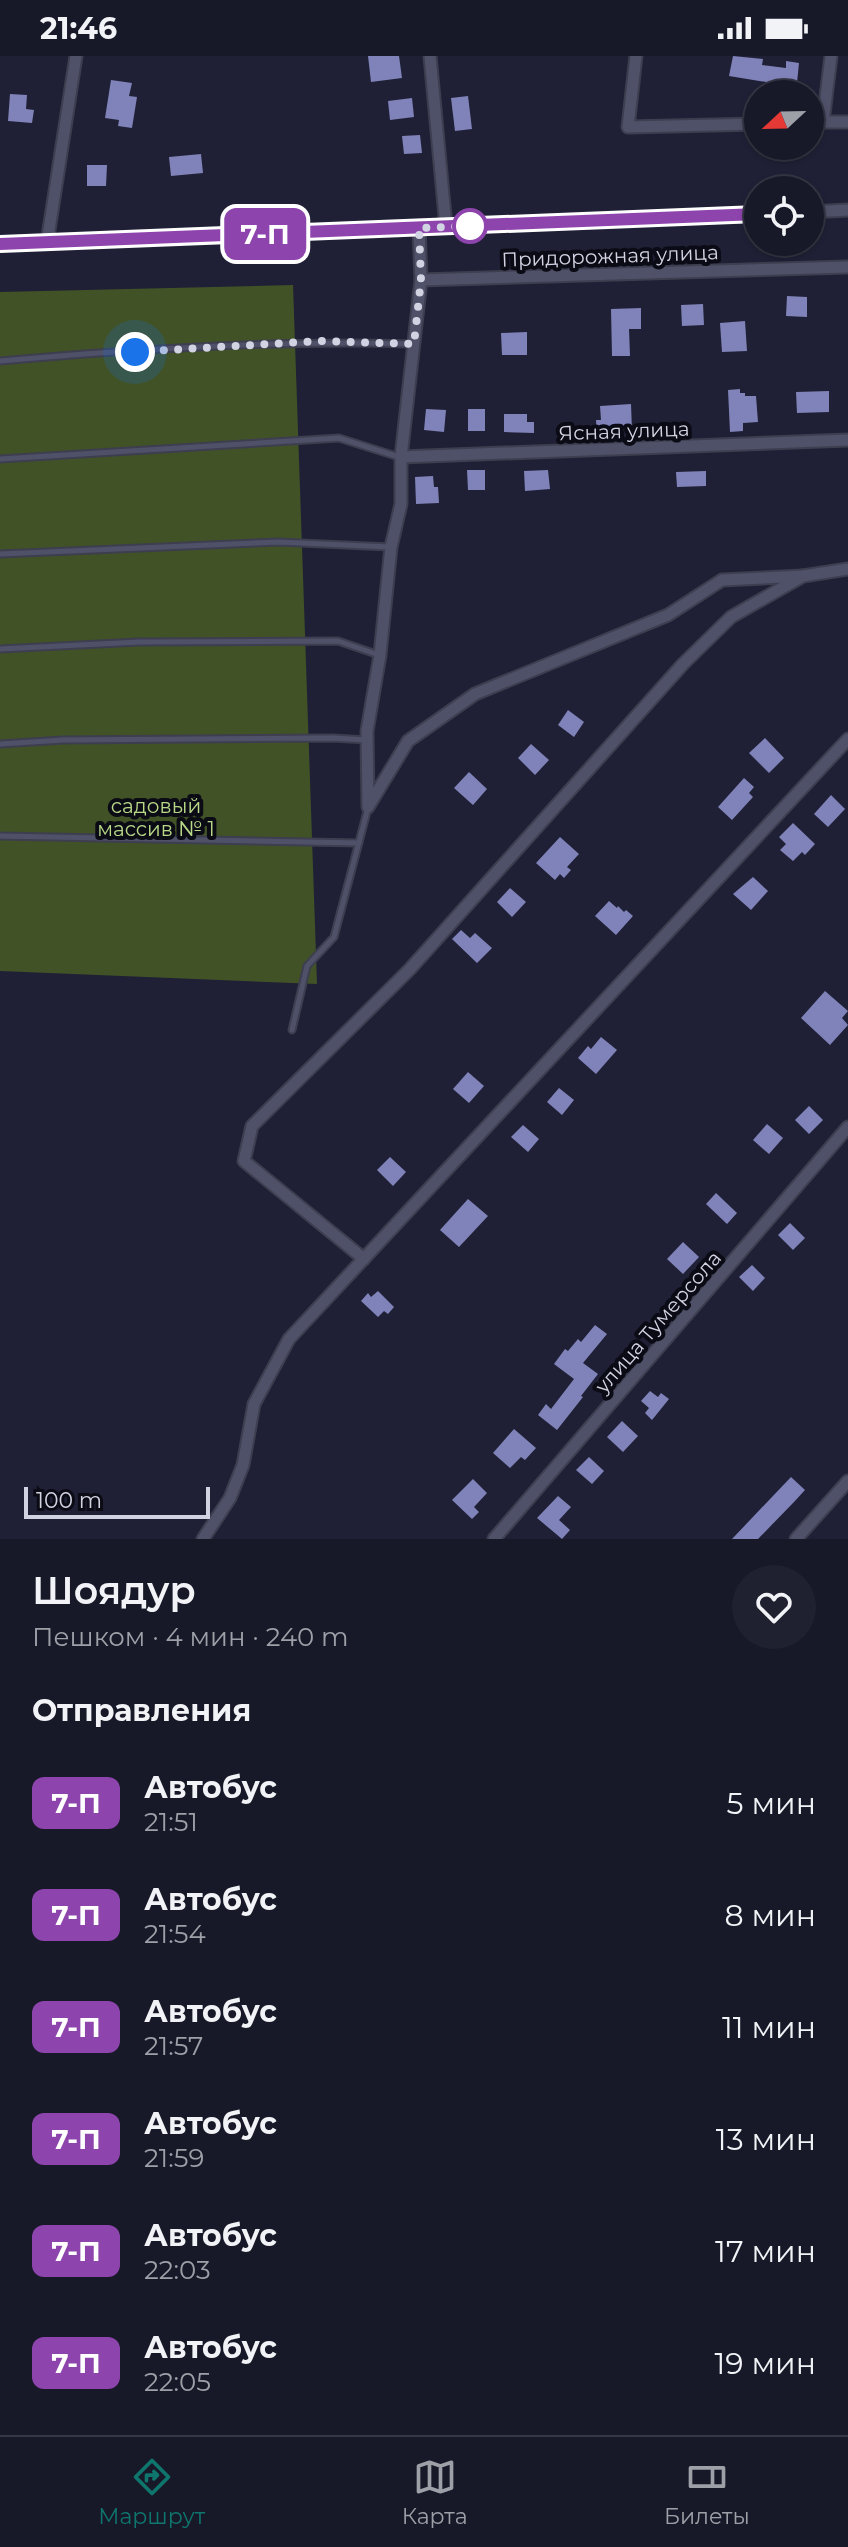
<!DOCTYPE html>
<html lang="ru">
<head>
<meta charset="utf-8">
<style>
  :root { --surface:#171828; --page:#202130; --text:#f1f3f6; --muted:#9ea0a8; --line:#363745; --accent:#0f766e }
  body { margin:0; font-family:Montserrat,sans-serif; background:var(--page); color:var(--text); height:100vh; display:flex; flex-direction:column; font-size:30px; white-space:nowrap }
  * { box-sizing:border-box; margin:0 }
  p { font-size:26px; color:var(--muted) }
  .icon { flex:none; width:44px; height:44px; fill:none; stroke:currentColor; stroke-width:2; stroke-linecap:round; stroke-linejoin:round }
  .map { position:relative; height:1483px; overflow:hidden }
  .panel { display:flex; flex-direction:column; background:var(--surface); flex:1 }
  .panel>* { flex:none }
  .badge { padding:0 16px; border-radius:12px; font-size:28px; line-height:52px }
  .needle { width:52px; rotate:248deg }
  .tools { position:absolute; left:744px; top:24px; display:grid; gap:16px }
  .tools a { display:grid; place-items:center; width:80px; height:80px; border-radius:50%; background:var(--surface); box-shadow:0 2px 6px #0004,0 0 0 2px var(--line); font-size:40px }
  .scale { position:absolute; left:24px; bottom:20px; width:186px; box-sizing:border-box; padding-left:8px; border:4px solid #d1d3e2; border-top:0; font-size:22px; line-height:28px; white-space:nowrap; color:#d1d3e2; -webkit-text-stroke:6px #0a0b14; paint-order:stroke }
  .you { position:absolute; width:40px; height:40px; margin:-20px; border:6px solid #fff; border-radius:50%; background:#1a73e8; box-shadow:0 0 0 12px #1a73e833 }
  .map>.badge { position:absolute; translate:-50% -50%; box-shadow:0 0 0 4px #fff }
  h2 { padding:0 32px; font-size:30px; line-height:72px }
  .round { display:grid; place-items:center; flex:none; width:84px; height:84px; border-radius:42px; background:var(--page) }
  .head { display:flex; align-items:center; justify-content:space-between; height:136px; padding:0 32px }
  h1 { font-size:38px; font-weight:600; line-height:60px }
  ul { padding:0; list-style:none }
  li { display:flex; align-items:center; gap:24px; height:112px; padding:0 32px }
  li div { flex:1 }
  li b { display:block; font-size:30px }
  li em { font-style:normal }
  li .badge { min-width:88px; font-weight:700; text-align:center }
  .status { display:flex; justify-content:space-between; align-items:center; height:56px; padding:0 40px; background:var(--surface); direction:ltr }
  .status svg { height:22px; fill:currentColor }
  .menu { display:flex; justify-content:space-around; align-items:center; height:112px; border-top:2px solid var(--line); background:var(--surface); font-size:22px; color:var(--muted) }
  .menu a { display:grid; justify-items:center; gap:4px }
  .menu .active { color:var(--accent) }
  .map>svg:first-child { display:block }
  .green { fill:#415227 }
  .building { fill:#8083b9 }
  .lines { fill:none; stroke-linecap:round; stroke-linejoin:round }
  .service-casing { stroke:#3d3e4f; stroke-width:9 }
  .minor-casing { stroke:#3d3e4f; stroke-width:15 }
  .service { stroke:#4f5169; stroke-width:5 }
  .minor { stroke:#4f5169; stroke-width:11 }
  .line-casing { stroke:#fff; stroke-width:18 }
  .line { stroke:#8e44ad; stroke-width:12 }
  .walk { stroke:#d1d3e2; stroke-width:8; stroke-dasharray:0 14.4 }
  .stop-dot { fill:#fff; stroke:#8e44ad; stroke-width:4 }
  .labels { text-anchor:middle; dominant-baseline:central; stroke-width:8; stroke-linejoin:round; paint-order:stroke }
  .street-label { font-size:20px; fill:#d1d3e2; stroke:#0a0b14 }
  .park-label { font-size:20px; fill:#b8d888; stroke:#0a0b14 }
</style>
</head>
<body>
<div class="status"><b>21:46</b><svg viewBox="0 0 49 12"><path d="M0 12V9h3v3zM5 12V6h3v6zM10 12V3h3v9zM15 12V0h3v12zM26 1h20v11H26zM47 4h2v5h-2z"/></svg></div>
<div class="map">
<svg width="848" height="1483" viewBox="0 0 848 1483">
  <rect width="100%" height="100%" fill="#1f2035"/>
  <!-- green -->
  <polygon class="green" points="293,229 317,928 0,915 0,236"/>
  <!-- building -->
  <g class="building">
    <polygon points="368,0 399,0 402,22 371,26"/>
    <polygon points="733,0 763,3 762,9 786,12 786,5 799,7 796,37 765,33 766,26 729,20"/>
    <polygon points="111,24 132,27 129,40 137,41 132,72 118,70 119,64 105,62"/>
    <polygon points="10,38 27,39 26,53 34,54 32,67 8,65"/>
    <polygon points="468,40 472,73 455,75 451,42"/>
    <polygon points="412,42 414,61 390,64 388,45"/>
    <polygon points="420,79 422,97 404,98 402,80"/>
    <polygon points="201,98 203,117 171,120 169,101"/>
    <polygon points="87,109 107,109 106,130 87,130"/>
    <polygon points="787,240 807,241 807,261 786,260"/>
    <polygon points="703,248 704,269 682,270 681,249"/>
    <polygon points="641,252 641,273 629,273 630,300 612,300 611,253"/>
    <polygon points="745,265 747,295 722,296 720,267"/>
    <polygon points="527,276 527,299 502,299 501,277"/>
    <polygon points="740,333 740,337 745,337 745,340 756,340 758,366 743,367 743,375 730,376 728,334"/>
    <polygon points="829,335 829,356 797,357 796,336"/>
    <polygon points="631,348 632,374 614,375 614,380 597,381 596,364 601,364 600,350"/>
    <polygon points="426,353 446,354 444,376 424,374"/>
    <rect x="468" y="353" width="17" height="22"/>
    <polygon points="504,358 527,358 527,366 534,366 534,377 504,376"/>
    <polygon points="467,414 485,414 485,434 468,434"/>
    <polygon points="548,414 550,433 525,435 524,415"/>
    <polygon points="706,415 706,430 677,431 676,416"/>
    <polygon points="433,420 434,431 438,431 439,447 416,448 415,421"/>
    <polygon points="568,654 584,666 574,681 558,669"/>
    <polygon points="765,682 784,702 769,717 749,697"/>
    <polygon points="531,688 549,704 535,719 518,702"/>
    <polygon points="469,716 487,733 473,749 454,732"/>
    <polygon points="744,722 754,731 749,737 753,741 732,764 718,751"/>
    <polygon points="831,739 845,753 828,771 814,758"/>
    <polygon points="793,767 815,788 805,799 802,796 793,805 780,794 786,788 779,781"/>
    <polygon points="560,781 579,798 567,811 571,814 564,822 560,818 555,824 536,807"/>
    <polygon points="753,821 768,835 751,854 733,838"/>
    <polygon points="510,832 526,846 512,861 497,846"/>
    <polygon points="609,845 617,852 618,850 624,856 626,854 633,860 616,879 595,860"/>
    <polygon points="461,874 470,882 475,877 492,892 477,907 452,883"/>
    <polygon points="825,935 848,955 842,962 848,969 830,989 801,962"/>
    <polygon points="601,981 617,994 596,1018 578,1002 588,990 591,993"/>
    <polygon points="468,1016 484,1030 469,1047 453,1033"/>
    <polygon points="559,1032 574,1044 562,1059 547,1046"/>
    <polygon points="809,1050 823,1064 809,1078 795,1064"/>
    <polygon points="767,1068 783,1082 769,1098 753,1084"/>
    <polygon points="523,1069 539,1083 528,1096 511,1081"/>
    <polygon points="390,1101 406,1116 393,1130 377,1114"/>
    <polygon points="716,1137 737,1157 727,1168 706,1148"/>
    <polygon points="468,1143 488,1160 459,1191 440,1174"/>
    <polygon points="790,1167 805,1182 793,1194 778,1179"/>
    <polygon points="683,1186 699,1201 683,1218 667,1203"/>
    <polygon points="752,1209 765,1222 753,1235 739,1221"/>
    <polygon points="378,1235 394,1251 388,1258 384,1255 378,1261 361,1245 368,1237 371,1241"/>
    <polygon points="595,1269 607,1278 583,1307 598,1318 581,1340 583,1341 557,1374 538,1359 546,1348 551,1353 574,1323 554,1308 565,1293 568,1295 578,1283 581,1286"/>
    <polygon points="650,1335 658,1341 661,1337 669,1343 652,1364 645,1357 649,1352 641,1345"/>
    <polygon points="622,1365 638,1380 623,1396 607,1381"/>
    <polygon points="514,1373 536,1392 525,1404 521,1401 510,1412 493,1397"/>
    <polygon points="589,1401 604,1415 592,1428 576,1414"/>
    <polygon points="791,1421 805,1434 794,1446 758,1483 732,1483"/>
    <polygon points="473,1423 487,1437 474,1451 479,1456 472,1463 452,1444"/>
    <polygon points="558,1440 571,1451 559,1464 570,1474 562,1483 537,1462"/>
  </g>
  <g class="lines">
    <!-- service casing -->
    <g class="service-casing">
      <g id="service">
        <path d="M0 305C137 293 276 284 414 288"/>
        <polyline points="0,403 339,382 399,401"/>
        <polyline points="0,498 278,486 390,491"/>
        <polyline points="0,593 139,586 338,585 379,599"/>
        <polyline points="0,688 63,684 333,682 367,684"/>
        <polyline points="0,780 359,787"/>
        <polyline points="292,974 307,910 334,881 368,752"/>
      </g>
    </g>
    <!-- minor casing -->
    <g class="minor-casing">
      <g id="minor">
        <polyline points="430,0 446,171"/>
        <polyline points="636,0 628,71 758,68"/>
        <polyline points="810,66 848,66"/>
        <polyline points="823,66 831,0"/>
        <polyline points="810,156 848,154"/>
        <polyline points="419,172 421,224 401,401 401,448 391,491 380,599 367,675 368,751 408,685 475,638 668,559 722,524 803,520"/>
        <polyline points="47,187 76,0"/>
        <polyline points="0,188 758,158"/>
        <polyline points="421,224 848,211"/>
        <polyline points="401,401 848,384"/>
        <polyline points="364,1203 244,1105 252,1070 410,913 683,608 731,561 803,520 848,513"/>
        <polyline points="203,1483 230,1442 243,1409 254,1348 289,1283 848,683"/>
        <polyline points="494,1483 848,1071"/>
        <polyline points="796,1483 848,1425"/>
      </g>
    </g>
    <!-- service -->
    <use href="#service" class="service"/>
    <!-- minor -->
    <use href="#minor" class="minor"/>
  </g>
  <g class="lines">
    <!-- line casing -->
    <g class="line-casing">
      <polyline id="line" points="0,188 758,158"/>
    </g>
    <!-- line -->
    <use href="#line" class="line"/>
    <!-- walk -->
    <polyline class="walk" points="135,296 320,285 414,288 421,224 419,172 470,170"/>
  </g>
  <!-- markers -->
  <circle class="stop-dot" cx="470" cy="170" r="16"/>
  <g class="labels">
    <!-- street labels -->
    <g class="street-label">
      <text transform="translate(610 200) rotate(-2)">Придорожная улица</text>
      <text transform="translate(624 375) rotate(-2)">Ясная улица</text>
      <text transform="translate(658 1266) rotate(-49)">улица Тумерсола</text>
    </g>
    <!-- park labels -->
    <g class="park-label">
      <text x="156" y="750">садовый<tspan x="156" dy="23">массив № 1</tspan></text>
    </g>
  </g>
</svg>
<div class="tools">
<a><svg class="needle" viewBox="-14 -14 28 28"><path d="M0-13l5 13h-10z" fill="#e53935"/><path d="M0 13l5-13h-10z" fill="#9ea0a8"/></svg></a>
<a><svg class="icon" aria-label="locate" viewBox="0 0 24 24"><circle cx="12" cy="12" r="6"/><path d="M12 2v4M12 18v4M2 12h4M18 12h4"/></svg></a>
</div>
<div class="scale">100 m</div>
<div class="you" style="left:135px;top:296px"></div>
<b class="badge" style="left:265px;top:178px;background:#8e44ad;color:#fff">7-П</b>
</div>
<section class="panel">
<div class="head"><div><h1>Шоядур</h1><p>Пешком · 4 мин · 240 m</p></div><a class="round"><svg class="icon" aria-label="heart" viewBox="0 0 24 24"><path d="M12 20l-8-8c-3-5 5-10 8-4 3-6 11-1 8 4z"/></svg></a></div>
<h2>Отправления</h2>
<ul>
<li><span class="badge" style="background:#8e44ad;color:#fff">7-П</span><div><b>Автобус</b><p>21:51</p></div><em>5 мин</em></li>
<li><span class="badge" style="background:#8e44ad;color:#fff">7-П</span><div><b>Автобус</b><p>21:54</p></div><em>8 мин</em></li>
<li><span class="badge" style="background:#8e44ad;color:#fff">7-П</span><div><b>Автобус</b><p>21:57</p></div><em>11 мин</em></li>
<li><span class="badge" style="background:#8e44ad;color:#fff">7-П</span><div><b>Автобус</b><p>21:59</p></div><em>13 мин</em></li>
<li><span class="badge" style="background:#8e44ad;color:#fff">7-П</span><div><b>Автобус</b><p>22:03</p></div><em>17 мин</em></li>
<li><span class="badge" style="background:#8e44ad;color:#fff">7-П</span><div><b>Автобус</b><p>22:05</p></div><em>19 мин</em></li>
</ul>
</section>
<nav class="menu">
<a class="active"><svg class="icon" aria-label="directions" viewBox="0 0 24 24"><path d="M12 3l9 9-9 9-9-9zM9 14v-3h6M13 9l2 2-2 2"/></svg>Маршрут</a>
<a><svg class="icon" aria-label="map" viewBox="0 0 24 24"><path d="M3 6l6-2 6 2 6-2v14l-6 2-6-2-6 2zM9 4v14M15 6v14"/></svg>Карта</a>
<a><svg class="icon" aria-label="tickets" viewBox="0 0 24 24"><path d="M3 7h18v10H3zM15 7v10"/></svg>Билеты</a>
</nav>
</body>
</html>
